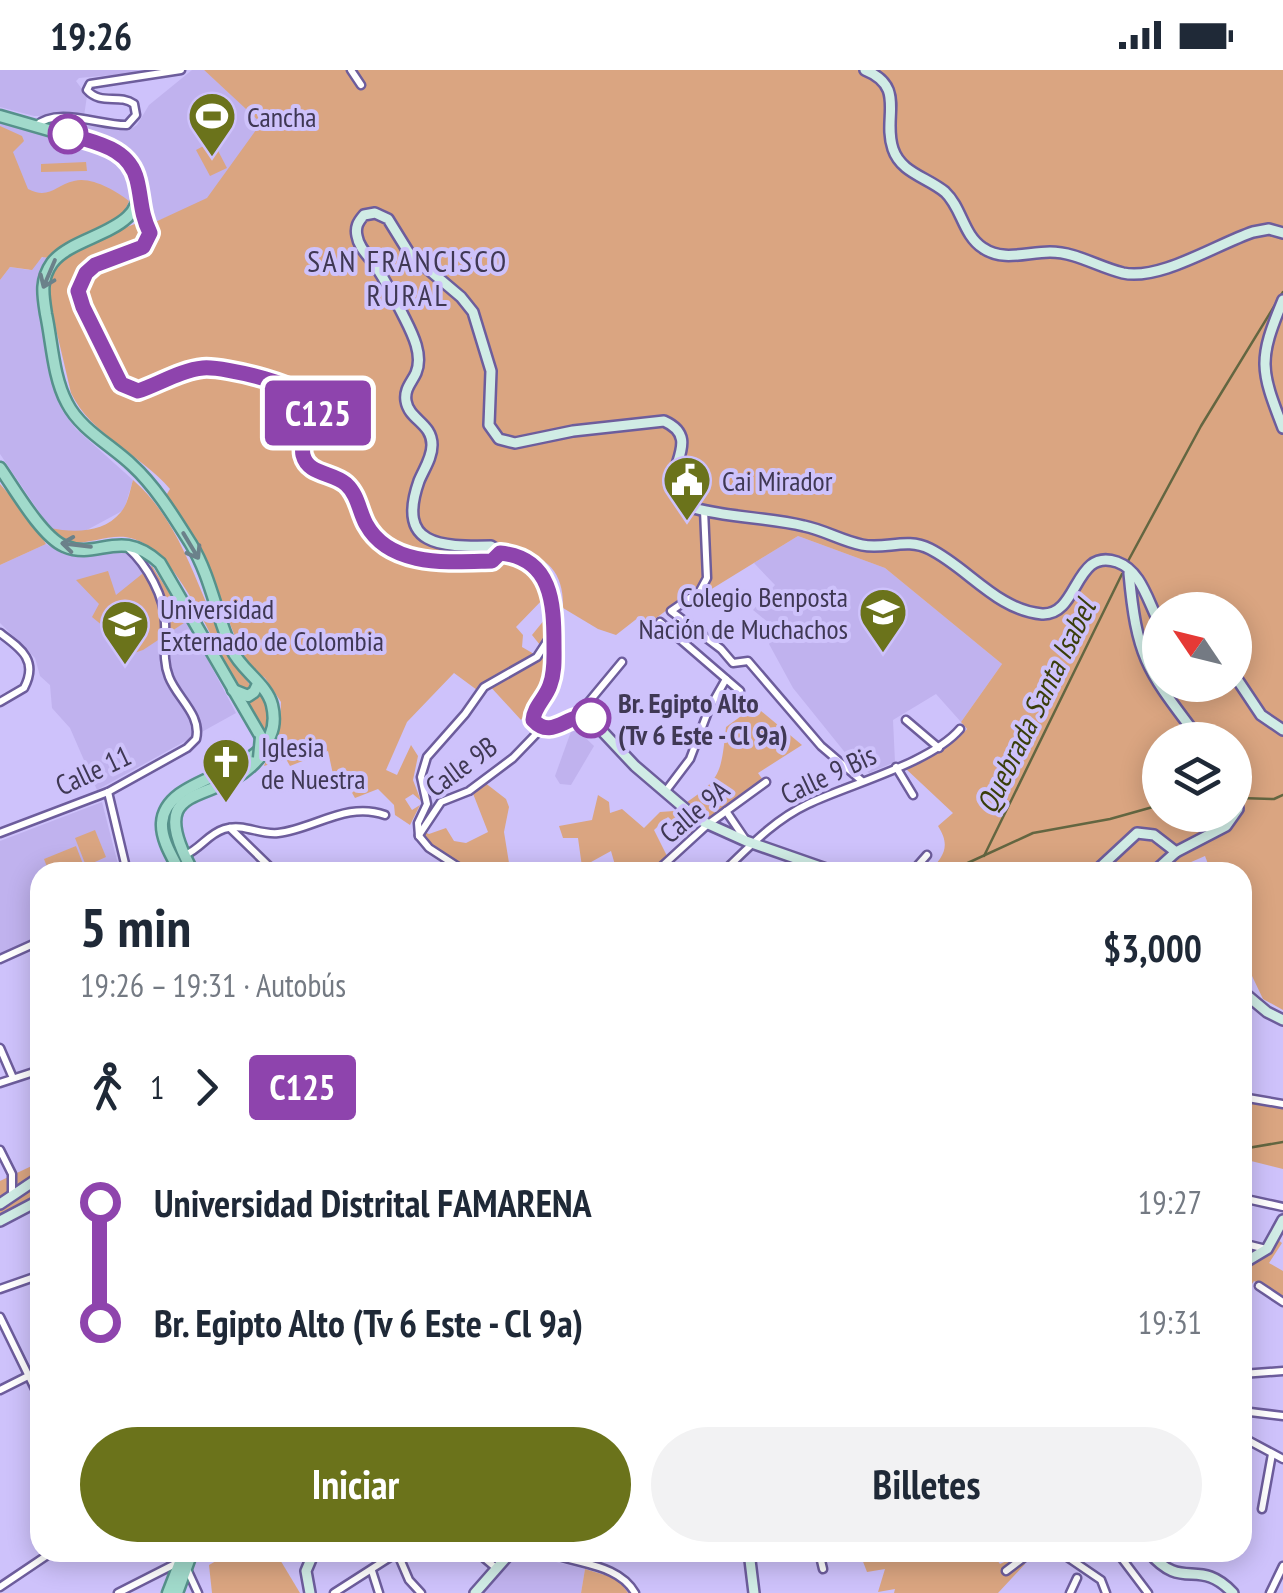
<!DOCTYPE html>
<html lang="es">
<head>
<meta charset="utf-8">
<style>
  :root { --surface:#fff; --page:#f2f2f3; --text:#1f2937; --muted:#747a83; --accent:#6b731b }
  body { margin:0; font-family:"PT Sans Narrow",sans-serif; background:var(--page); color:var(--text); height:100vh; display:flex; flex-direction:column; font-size:38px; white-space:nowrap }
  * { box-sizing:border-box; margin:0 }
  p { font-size:32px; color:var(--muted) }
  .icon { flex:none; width:55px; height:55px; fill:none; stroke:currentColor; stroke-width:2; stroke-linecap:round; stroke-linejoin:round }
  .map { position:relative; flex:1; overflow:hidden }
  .panel { position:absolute; left:30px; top:792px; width:1222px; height:700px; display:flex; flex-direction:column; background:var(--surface); border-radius:30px; box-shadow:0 5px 25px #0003 }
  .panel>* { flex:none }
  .badge { padding:0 20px; border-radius:8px; font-size:35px; line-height:65px }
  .needle { width:65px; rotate:305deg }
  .controls { position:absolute; left:1142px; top:522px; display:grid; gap:20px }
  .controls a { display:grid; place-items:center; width:110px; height:110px; border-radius:50%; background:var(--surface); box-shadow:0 5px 25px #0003; font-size:50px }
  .map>.badge { position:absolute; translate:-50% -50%; box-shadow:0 0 0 5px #fff }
  .legs { display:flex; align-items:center; gap:15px; height:110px; padding:0 50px; font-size:32px }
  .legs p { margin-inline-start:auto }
  .head { display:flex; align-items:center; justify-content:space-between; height:170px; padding:0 50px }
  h1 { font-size:55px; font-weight:700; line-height:75px }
  .action { display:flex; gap:20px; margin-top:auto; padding:20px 50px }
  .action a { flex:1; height:115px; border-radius:60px; background:var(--accent); color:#fff; font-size:40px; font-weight:700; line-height:115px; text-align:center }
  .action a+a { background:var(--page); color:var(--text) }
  ul { padding:0 50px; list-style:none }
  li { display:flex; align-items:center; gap:35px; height:120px; font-size:38px }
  li i { display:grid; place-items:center; width:15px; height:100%; margin:0 12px; background:currentColor }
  li i::after { content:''; width:25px; height:25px; margin:-12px; border:8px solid; border-radius:50%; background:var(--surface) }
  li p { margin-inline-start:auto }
  li:first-child i { background:linear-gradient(#0000 50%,currentColor 0) }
  li:last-child i { background:linear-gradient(currentColor 50%,#0000 0) }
  .status { display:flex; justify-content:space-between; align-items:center; height:70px; padding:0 50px; background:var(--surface); direction:ltr }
  .status svg { height:28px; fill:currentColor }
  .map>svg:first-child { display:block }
  .built { fill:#c0b2ee }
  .green { fill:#daa581; fill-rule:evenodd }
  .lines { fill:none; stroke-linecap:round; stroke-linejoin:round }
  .stream { stroke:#636641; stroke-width:2.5 }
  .street-casing { stroke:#6d5d9c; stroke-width:11 }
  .secondary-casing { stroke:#6d5d9c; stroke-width:14 }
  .primary-casing { stroke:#56918b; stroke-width:15 }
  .street { stroke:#fff; stroke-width:6 }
  .secondary { stroke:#d0ece5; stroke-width:9 }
  .primary { stroke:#a1dacb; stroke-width:10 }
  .primary-bridge-casing { stroke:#56918b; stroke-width:15; stroke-linecap:butt }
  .primary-bridge { stroke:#a1dacb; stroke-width:10 }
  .oneway { stroke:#6b818a }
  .line-1-casing { stroke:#fff; stroke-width:22 }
  .line-1 { stroke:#8e44ad; stroke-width:15 }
  .stop-1-dot { fill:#fff; stroke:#8e44ad; stroke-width:5 }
  .labels { text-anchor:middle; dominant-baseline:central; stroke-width:8; stroke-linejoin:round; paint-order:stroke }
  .poi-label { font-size:28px; fill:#3f3854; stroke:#cec2fb; text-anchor:start }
  .stop-label { font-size:28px; font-weight:bold; fill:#3f3854; stroke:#cec2fb; text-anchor:start }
  .street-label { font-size:28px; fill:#3f3854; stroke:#cec2fb }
  .neighbourhood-label { font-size:30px; letter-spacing:2.5px; fill:#3f3854; stroke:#cec2fb }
  .water-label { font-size:30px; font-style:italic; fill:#3a3e0b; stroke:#cec2fb }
</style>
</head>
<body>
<div class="status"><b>19:26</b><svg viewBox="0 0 49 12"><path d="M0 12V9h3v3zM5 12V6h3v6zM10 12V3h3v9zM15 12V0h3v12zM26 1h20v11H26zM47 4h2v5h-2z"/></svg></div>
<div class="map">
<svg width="1283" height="1523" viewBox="0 0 1283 1523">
  <rect width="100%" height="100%" fill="#cec2fb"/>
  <!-- built -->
  <g class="built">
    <polygon points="0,0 168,0 79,8 76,11 87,26 84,46 34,46 0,37"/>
    <polygon points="192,0 204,0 271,61 224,122 153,153 147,119 133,84 116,74 48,54 67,53 128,61 137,55 149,35"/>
    <polygon points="0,52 112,84 131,103 133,121 129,138 96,135 0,140"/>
    <polygon points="43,187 49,188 38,234 63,342 76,359 133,410 124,440 85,461 71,463 50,458 0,384 0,210 10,197 29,200"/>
    <polygon points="798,466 885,498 1002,594 961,652 936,624 893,650 895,692 869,703 847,685 793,618 769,574 779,561 753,540 775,515 754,493"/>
    <polygon points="46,474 63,484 125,480 152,496 187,551 236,643 97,720 70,658 52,638 50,615 40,606 35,588 0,553 0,495"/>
    <polygon points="573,656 594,676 571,715 560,714 555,706"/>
    <polygon points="102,732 120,802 40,802 40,868 0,884 0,771"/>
    <polygon points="517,1483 536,1483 552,1491 585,1499 581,1523 481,1523"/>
  </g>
  <!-- green -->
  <g class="green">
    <path d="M204 0H1283V940L1263 929 1243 887 1242 802H1211L1205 786 1168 802H1165L1158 789 1144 802H928C944 787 951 776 938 756L953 743 905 698C929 687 949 679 967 659L961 652 1002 594 885 498 798 466 710 520H694L648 554 639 547 616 565 598 559 563 538C564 504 549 486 515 481L513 488 533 502 546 526 516 557 523 565 522 577 534 584 540 575 532 565 545 549C549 602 551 606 521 650L487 613 477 620 454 603 407 652 386 700 397 705 411 675 418 686 413 710 421 731 413 724 405 729 412 740 420 735 410 755 395 745 394 735 378 719 355 728 347 714 334 709 328 681 290 696 286 689 264 696 280 654 281 632 265 608 250 597 240 579 207 496 165 427 170 419C140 384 91 365 71 323L48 225C50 191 73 181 101 169 114 164 126 156 139 153L146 161 144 169 95 188 80 204 75 218 84 251 121 320 138 326 199 302 229 305 235 300C197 285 170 309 134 317L119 308 82 230 87 207 97 198 150 177 153 170V153L207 128 261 53ZM1160 540H1235V615H1160ZM1160 670H1235V745H1160Z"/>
    <path d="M0 56 22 66 24 71 13 82 28 119C49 130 56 115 74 111 91 106 116 121 129 131 117 164 72 163 49 188L42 187 32 200 10 197 0 210Z"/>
    <polygon points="213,71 227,98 210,106 196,80"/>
    <polygon points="86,92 87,101 41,102 41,94"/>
    <path d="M133 410C194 463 202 553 250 615L247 623 240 622C216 581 181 484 134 469 113 462 92 474 71 473L50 458C74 463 104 463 121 442 128 434 130 420 133 410Z"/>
    <polygon points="0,414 29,447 46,474 0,495"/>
    <polygon points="152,496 187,551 143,580 125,586 120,582 126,575 92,547 99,534 76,510 108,501 116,525"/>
    <polygon points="258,621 269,636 265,664 246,632"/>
    <path d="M755 636 802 675 758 703 763 710 708 749 683 735C721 709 721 704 726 657Z"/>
    <path d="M484 712 506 729 509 737 504 762 509 793C482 815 443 789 422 767L424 762 429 764 446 758 454 771 466 773 488 762 472 721Z"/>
    <polygon points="598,725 609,732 610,743 622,739 644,758 660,742 674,741 697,759 689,766 668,747 654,760 667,786 653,798 617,802 611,781 582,797 578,768 563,768 559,756 592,750"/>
    <polygon points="95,760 106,787 86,796 75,768"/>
    <polygon points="76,776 83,794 62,802 49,802 44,789"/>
    <polygon points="1243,1030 1283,1039 1283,1099 1243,1089"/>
    <polygon points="40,1092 40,1101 0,1128 0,1111"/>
    <polygon points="40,1112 40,1127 0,1147 0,1139"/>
    <polygon points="1277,1169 1282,1173 1269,1193 1283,1201 1283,1226 1254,1211 1243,1227 1243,1198 1263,1189"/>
    <polygon points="991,1482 1000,1494 1021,1484 1025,1494 998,1523 894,1523 895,1519 878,1522 885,1499 867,1502 862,1489 875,1486 874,1483"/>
    <polygon points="230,1483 276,1483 300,1523 212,1523 209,1495"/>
    <polygon points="585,1499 618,1509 628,1523 581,1523"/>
  </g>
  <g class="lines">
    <!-- stream -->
    <g class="stream">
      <polyline points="1127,493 1201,356 1283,222"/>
      <polyline points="1240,728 1274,729 1283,725"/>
      <polyline points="984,786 1122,504"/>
      <polyline points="948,802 1033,763 1110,749 1160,735"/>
      <polyline points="1242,1079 1283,1072"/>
    </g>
    <!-- street casing -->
    <g class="street-casing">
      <g id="street">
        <polyline points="351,0 361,15"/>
        <path d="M36 56C56 36 102 56 127 55L136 45 134 34C119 23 101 36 87 20L90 14 181 0"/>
        <polyline points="704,440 707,508 700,521 671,541 721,579 733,593 748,591 821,676 862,711"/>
        <polyline points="660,552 740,621"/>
        <path d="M0 563C20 578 39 590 24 618L0 632"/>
        <polyline points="578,645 622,592"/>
        <polyline points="906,650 939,678"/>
        <polyline points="896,697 913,725"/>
        <polyline points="108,722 127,802"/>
        <polyline points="665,722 690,689 709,639 726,609"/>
        <polyline points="726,741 745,769"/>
        <polyline points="230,758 275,802"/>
        <path d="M0 763 108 722 187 678 196 669C202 645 177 628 169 607 162 589 166 572 165 553 165 527 147 495 128 478"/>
        <polyline points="419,765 441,732 469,721 513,688 541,659"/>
        <polyline points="419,766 418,753 427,734 421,707 427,687 465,644 484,617 537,587 554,561"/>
        <polyline points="419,766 429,778 466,802"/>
        <path d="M185 785C200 779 208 764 224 759 244 753 259 765 278 763 314 759 347 731 385 745"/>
        <polyline points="650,802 659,799 707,755 766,712"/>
        <path d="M723 802C749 777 774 750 808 734 850 714 931 693 960 659"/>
        <polyline points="912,802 927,785"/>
        <polyline points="0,889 40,871"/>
        <polyline points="0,978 13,1008"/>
        <polyline points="0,1013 40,1000"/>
        <polyline points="1242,1027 1283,1034"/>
        <polyline points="0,1080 12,1104 12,1126"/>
        <polyline points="1242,1128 1283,1137"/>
        <polyline points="1242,1173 1266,1179"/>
        <polyline points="1259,1216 1283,1232"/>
        <polyline points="0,1219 40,1205"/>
        <polyline points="0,1247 40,1329"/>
        <polyline points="1242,1304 1283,1301"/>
        <polyline points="0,1320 40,1300"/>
        <polyline points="1242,1341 1283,1346"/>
        <polyline points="1242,1367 1283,1389"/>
        <polyline points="39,1420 40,1422"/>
        <polyline points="1262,1439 1272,1384"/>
        <polyline points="477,1482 496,1498"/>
        <path d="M548 1482C577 1495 618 1493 635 1523"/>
        <polyline points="819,1482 823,1499"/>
        <polyline points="1060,1482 1101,1510 1106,1523"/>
        <polyline points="1117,1482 1148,1523"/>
        <polyline points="400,1489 409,1510 421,1523"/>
        <polyline points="186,1497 198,1523"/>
        <polyline points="372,1501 379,1523"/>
        <polyline points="1006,1501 1031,1482"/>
        <polyline points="0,1517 52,1482"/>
        <polyline points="118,1523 179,1492"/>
        <polyline points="334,1523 398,1482"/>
        <polyline points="1070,1523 1077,1508"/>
        <polyline points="1270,1523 1283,1496"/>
      </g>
    </g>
    <!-- secondary casing -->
    <g class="secondary-casing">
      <g id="secondary">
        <path d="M865 0C907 17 882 47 893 79 901 103 927 107 945 122 962 138 963 165 983 178 1003 192 1027 182 1050 182 1076 182 1098 197 1123 203 1160 211 1217 174 1253 162L1269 159 1283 163"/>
        <path d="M138 129 150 163 147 173 91 198 78 221 83 237 121 313 138 321C159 314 182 300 203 298 224 296 309 316 316 336 324 357 293 371 306 392 315 406 334 404 346 414 358 425 359 441 366 454 390 498 450 492 492 491L500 483"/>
        <path d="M1283 230C1258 290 1260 299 1283 358"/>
        <path d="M1129 503C1137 591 1148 601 1200 670"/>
        <polyline points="1235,606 1261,645 1283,660"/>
        <path d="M835 802 746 771 697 749 635 696 588 646H577L548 660 535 654 533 643C538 634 546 626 550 616 562 588 556 516 532 495 522 486 513 488 503 484 498 482 495 478 491 476 440 477 396 476 419 411 424 399 432 388 432 375 432 353 409 350 406 331 404 319 412 312 416 303 424 284 411 261 403 245 395 229 386 212 377 198 370 187 359 179 357 166 355 157 358 152 364 145L375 143 388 149 409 183 461 227 473 242 491 301 489 355 499 369 515 373 573 361 664 351C711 372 645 411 690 437 727 448 767 447 804 456 824 460 842 471 862 475 886 480 906 467 930 479 968 498 997 540 1042 544 1079 546 1074 477 1117 492 1142 501 1148 533 1160 554"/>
        <polyline points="1095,802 1137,763 1154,765 1176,782"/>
        <polyline points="1154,802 1176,782 1226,756 1238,739 1235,718"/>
        <polyline points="1242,921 1267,942 1283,950"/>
        <polyline points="0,1134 40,1107"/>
        <polyline points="0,1151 40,1130"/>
        <polyline points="1242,1194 1267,1179 1283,1150"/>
        <polyline points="749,1482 754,1523"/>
        <path d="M1149 1482C1183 1523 1198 1486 1233 1523"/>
        <polyline points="310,1523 306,1501 314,1482"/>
        <polyline points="475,1523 511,1482"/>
      </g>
    </g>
    <!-- primary casing -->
    <g class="primary-casing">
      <g id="primary">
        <path d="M0 46 108 77C122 84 133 94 137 110 151 163 74 163 52 193 40 210 43 225 46 244 52 272 53 307 67 333 80 359 111 375 132 395 156 417 174 447 191 474 211 507 216 545 232 580 241 600 267 614 272 635 290 709 165 698 162 753 161 770 173 788 180 802"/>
        <path d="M0 398C14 418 42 467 64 476 99 491 119 456 160 493L261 667"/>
        <polyline points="233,620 248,626 254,622 258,614"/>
        <path d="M193 802C140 705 218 739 259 688"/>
        <polyline points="168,1523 184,1482"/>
        <polyline points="177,1523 192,1482"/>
      </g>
    </g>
    <!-- street -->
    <use href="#street" class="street"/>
    <!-- secondary -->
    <use href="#secondary" class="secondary"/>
    <!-- primary -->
    <use href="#primary" class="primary"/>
    <!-- primary-bridge casing -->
    <g class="primary-bridge-casing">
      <polyline id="primary-bridge" points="259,688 261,667"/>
    </g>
    <!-- primary-bridge -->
    <use href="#primary-bridge" class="primary-bridge"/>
  </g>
  <!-- one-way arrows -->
  <defs><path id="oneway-shaft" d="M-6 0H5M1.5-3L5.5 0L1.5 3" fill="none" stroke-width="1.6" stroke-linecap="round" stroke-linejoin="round" transform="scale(2.5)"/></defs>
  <g class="oneway">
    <use href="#oneway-shaft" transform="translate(49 204) rotate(113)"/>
    <use href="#oneway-shaft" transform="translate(76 475) rotate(-173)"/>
    <use href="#oneway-shaft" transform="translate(191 476) rotate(59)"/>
  </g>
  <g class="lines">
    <!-- line-1 casing -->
    <g class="line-1-casing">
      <path id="line-1" d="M68 64C95 73 129 77 137 110 142 130 140 142 150 163L143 177 95 195 86 203 78 221 83 237 121 314 138 321C159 314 181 300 203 298 224 296 309 316 316 336 323 355 299 366 303 385 308 405 332 402 346 414 358 425 359 441 366 454 390 498 450 492 492 491L500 483C552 488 554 533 554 575 554 588 555 602 550 615 546 628 534 636 533 650 553 672 569 640 591 648"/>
    </g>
    <!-- line-1 -->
    <use href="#line-1" class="line-1"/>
  </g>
  <!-- icons -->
  <defs>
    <g id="stadium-pin" transform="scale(2.5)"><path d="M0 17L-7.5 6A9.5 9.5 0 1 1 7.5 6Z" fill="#6b731b" stroke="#cec2fb"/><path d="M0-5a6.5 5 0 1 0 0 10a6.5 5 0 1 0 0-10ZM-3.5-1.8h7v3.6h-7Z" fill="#fff"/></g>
    <g id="civic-pin" transform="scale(2.5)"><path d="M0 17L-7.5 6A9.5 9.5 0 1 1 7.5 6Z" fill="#6b731b" stroke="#cec2fb"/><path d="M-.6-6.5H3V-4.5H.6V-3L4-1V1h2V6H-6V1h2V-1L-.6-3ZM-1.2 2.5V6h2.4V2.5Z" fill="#fff"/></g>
    <g id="school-pin" transform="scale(2.5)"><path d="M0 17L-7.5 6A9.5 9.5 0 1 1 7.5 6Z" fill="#6b731b" stroke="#cec2fb"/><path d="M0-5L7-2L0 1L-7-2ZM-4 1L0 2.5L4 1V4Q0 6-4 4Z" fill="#fff"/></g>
    <g id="university-pin" transform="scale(2.5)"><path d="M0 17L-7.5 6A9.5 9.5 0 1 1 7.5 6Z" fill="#6b731b" stroke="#cec2fb"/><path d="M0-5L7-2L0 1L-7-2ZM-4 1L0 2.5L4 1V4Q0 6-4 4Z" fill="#fff"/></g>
    <g id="church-pin" transform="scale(2.5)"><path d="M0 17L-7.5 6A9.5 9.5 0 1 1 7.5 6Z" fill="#6b731b" stroke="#cec2fb"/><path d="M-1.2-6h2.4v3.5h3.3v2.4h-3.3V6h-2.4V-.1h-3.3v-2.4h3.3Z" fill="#fff"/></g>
  </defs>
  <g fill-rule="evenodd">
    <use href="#stadium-pin" x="212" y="46"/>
    <use href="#civic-pin" x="687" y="410"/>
    <use href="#school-pin" x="883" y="542"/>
    <use href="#university-pin" x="125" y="554"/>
    <use href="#church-pin" x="226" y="692"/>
  </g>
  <!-- markers -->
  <g class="stop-1-dot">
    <circle cx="68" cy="64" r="18"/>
    <circle cx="591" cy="648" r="18"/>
  </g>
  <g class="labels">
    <!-- poi labels -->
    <g class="poi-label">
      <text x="247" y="46">Cancha</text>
      <text x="722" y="410">Cai Mirador</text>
      <text x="848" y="526" text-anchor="end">Colegio Benposta<tspan x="848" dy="32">Nación de Muchachos</tspan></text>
      <text x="160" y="538">Universidad<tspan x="160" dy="32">Externado de Colombia</tspan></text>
      <text x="261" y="676">Iglesia<tspan x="261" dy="32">de Nuestra</tspan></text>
    </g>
    <!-- stop labels -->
    <g class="stop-label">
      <text x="618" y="632">Br. Egipto Alto<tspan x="618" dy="32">(Tv 6 Este - Cl 9a)</tspan></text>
    </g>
    <!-- street labels -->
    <g class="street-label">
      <text transform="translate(461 696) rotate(-36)">Calle 9B</text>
      <text transform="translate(93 700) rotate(-25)">Calle 11</text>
      <text transform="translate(828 704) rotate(-25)">Calle 9 Bis</text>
      <text transform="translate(694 741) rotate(-40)">Calle 9A</text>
    </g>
    <!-- neighbourhood labels -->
    <g class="neighbourhood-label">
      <text x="408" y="190">SAN FRANCISCO<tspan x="408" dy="34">RURAL</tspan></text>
    </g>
    <!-- water labels -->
    <g class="water-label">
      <text transform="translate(1035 636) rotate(-64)">Quebrada Santa Isabel</text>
    </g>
  </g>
</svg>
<div class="controls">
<a><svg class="needle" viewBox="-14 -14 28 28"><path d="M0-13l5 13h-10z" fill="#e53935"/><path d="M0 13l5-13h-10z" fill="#747a83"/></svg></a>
<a><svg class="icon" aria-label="layers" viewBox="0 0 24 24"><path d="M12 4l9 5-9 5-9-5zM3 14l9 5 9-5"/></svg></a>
</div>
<b class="badge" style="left:318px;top:343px;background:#8e44ad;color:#fff">C125</b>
<section class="panel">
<div class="head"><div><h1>5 min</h1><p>19:26 – 19:31 · Autobús</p></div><b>$3,000</b></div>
<div class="legs"><svg class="icon" aria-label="walk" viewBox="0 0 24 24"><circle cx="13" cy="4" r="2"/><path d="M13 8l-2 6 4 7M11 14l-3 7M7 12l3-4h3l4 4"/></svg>1<svg class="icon" aria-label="forward" viewBox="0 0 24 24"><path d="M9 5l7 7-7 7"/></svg><b class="badge" style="background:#8e44ad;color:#fff">C125</b></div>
<ul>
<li><i style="color:#8e44ad"></i><b>Universidad Distrital FAMARENA</b><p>19:27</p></li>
<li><i style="color:#8e44ad"></i><b>Br. Egipto Alto (Tv 6 Este - Cl 9a)</b><p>19:31</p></li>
</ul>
<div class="action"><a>Iniciar</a><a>Billetes</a></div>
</section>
</div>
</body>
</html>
